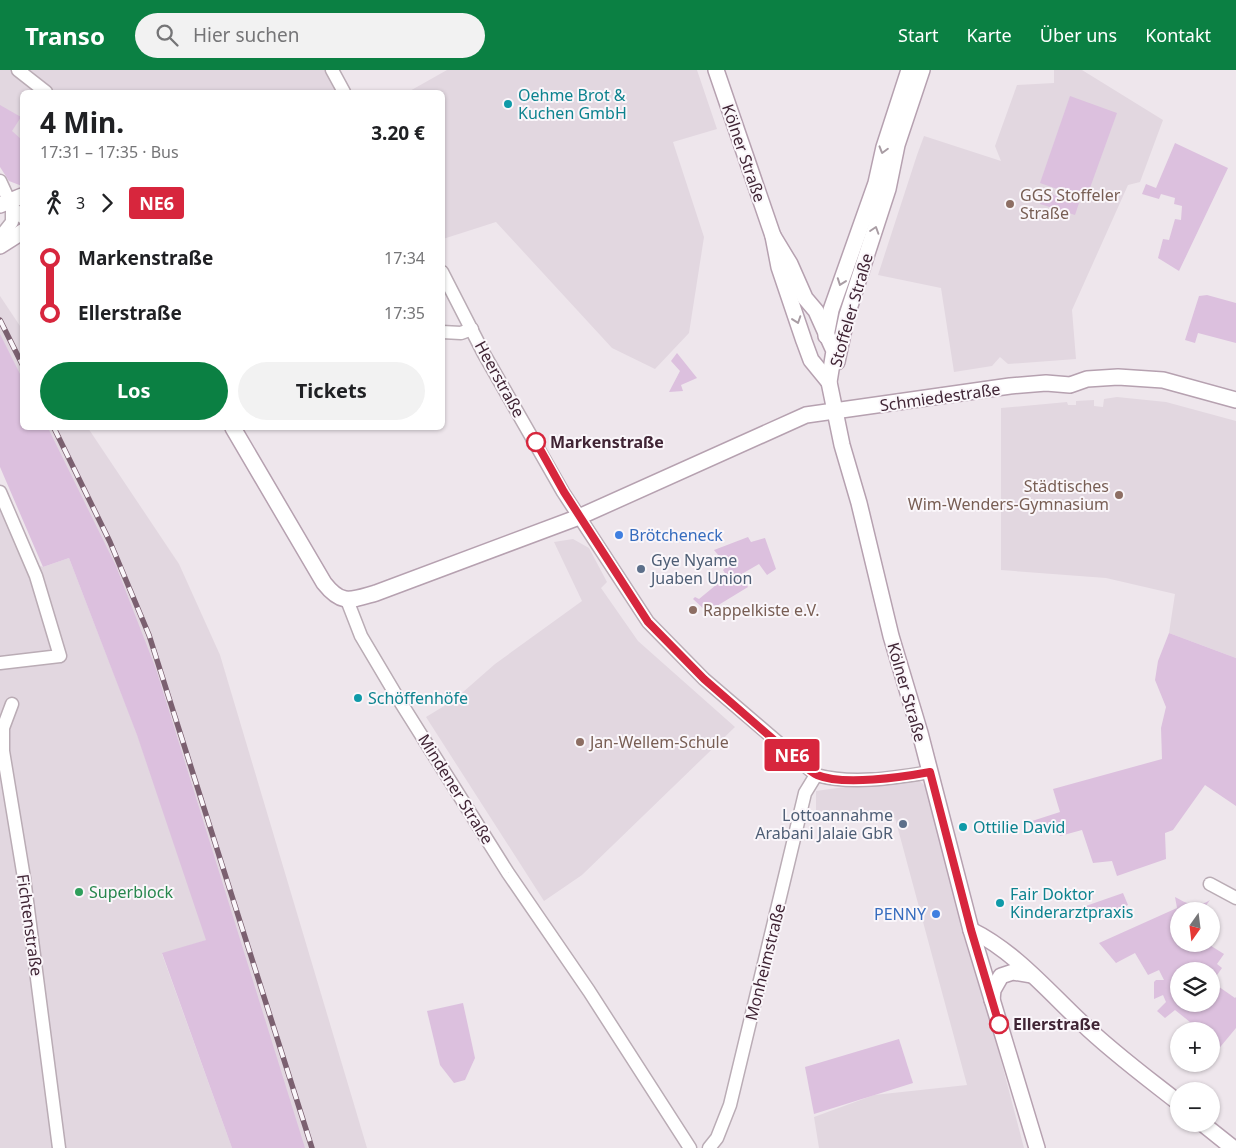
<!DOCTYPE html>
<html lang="de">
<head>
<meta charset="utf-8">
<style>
  :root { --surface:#fff; --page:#f2f2f2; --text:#202124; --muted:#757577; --accent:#0b8043 }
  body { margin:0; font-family:"Noto Sans",sans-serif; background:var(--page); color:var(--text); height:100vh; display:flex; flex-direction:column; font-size:19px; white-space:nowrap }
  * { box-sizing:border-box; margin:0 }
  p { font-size:16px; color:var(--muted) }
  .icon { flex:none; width:28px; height:28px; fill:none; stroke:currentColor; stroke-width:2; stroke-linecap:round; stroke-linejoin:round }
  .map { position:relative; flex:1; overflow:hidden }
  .sheet { position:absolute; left:20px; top:20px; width:425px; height:340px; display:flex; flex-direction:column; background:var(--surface); border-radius:8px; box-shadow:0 1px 4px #0004 }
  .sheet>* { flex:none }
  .badge { padding:0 10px; border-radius:4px; font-size:18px; line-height:32px }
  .needle { width:32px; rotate:194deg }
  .controls { position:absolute; left:1170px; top:832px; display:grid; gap:10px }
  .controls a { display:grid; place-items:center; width:50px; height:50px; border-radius:50%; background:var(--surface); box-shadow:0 1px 4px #0004; font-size:25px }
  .map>.badge { position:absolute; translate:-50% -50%; box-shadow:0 0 0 2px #fff }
  .legs { display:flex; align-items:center; gap:8px; height:55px; padding:0 20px; font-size:16px }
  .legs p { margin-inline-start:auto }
  .overview { display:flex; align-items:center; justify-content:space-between; height:85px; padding:0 20px }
  h1 { font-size:28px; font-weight:700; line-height:38px }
  .primary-button { display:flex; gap:10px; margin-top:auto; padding:10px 20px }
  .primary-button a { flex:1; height:58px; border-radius:30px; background:var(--accent); color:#fff; font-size:20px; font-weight:700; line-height:58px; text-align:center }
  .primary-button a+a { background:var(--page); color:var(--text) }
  ul { padding:0 20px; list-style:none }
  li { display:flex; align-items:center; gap:18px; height:55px; font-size:19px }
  li i { display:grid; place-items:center; width:8px; height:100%; margin:0 6px; background:currentColor }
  li i::after { content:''; width:12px; height:12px; margin:-6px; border:4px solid; border-radius:50%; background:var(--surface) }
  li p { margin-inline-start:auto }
  li:first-child i { background:linear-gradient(#0000 50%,currentColor 0) }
  li:last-child i { background:linear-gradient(currentColor 50%,#0000 0) }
  header { display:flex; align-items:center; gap:30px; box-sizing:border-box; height:70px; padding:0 25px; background:var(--accent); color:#fff }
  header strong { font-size:24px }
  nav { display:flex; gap:28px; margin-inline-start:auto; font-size:18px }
  .search { width:350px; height:45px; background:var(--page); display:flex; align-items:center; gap:12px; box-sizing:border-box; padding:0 18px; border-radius:28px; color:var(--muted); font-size:19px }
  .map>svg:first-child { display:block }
  .built { fill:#e2d7e0 }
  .green { fill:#dcc0de; fill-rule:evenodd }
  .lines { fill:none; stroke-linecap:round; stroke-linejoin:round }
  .street-casing { stroke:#baacb5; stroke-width:15 }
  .secondary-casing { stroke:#b6a1b0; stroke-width:18 }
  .street { stroke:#fff; stroke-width:12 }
  .secondary { stroke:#fff; stroke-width:15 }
  .rail-casing { stroke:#7b6070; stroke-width:5.5 }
  .rail { stroke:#faf6fa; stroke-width:4; stroke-dasharray:11; stroke-linecap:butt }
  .oneway { stroke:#a99da4 }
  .line-1-casing { stroke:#fff; stroke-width:11 }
  .line-1 { stroke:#d7263d; stroke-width:8 }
  .culture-dot { fill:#0f9aa8; stroke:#faf6fa; stroke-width:2 }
  .education-dot { fill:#8d6e63; stroke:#faf6fa; stroke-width:2 }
  .stop-1-dot { fill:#fff; stroke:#d7263d; stroke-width:2.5 }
  .shop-dot { fill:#3f7fe0; stroke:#faf6fa; stroke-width:2 }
  .service-dot { fill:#5c6f8a; stroke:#faf6fa; stroke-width:2 }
  .leisure-dot { fill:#2e9e5b; stroke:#faf6fa; stroke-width:2 }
  .labels { text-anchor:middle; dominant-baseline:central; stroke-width:4; stroke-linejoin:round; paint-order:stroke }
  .culture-label { font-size:16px; fill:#0d838f; stroke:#faf6fa; text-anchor:start }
  .street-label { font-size:16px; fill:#402535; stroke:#faf6fa }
  .education-label { font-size:16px; fill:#785e54; stroke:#faf6fa; text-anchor:start }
  .stop-label { font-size:16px; font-weight:bold; fill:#402535; stroke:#faf6fa; text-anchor:start }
  .shop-label { font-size:16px; fill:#366cbe; stroke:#faf6fa; text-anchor:start }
  .service-label { font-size:16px; fill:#4e5e75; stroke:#faf6fa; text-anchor:start }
  .leisure-label { font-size:16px; fill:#27864d; stroke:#faf6fa; text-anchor:start }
</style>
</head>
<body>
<header>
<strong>Transo</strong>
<div class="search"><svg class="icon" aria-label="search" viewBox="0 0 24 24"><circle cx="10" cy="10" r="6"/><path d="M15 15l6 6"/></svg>Hier suchen</div>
<nav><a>Start</a><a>Karte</a><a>Über uns</a><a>Kontakt</a></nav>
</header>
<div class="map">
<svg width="1236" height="1078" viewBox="0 0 1236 1078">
  <rect width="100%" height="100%" fill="#eee6ec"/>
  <!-- built -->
  <g class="built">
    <polygon points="0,0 328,0 340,22 22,22 22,72 10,61 0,38"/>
    <polygon points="447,0 697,0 717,59 673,72 704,167 689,263 655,299 612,278 496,152 443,169 442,22 408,22"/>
    <polygon points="1054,0 1082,0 1163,50 1140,112 1128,115 1072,240 1076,289 1008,294 1000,287 992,296 954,302 941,218 878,205 917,85 924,66 1001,91 995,76 1017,15 1054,13"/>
    <polygon points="0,226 22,259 22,317 0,270"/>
    <polygon points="1117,327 1166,332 1236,351 1236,588 1169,563 1175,524 1106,508 1001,500 1001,338 1067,332 1068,335 1076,335 1076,331 1094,330 1094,336 1103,337 1104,329"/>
    <polygon points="42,358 88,358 179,494 220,585 367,1078 302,1078"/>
    <polygon points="0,429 26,490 43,497 69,488 137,664 207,870 162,884 232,1078 0,1078"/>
    <polygon points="573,469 589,478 607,512 601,518 638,571 735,657 582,805 544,831 426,647 454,630 495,594 582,531 554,472"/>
    <polygon points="915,707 930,720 1024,1078 819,1078 814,1047 874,1025 967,1015 895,748 816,744 816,721"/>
  </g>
  <!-- green -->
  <g class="green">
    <polygon points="1070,26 1117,43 1086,129 1040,113"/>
    <polygon points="0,35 21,47 12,61 22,70 22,116 9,111 0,97"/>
    <polygon points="1175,73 1228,98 1179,201 1158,188 1163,169 1169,170 1175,149 1181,150 1182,136 1174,134 1175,128 1161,124 1159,129 1142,124 1146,114 1156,118"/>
    <polygon points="1044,122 1079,133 1075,145 1040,134"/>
    <polygon points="1207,225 1236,233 1236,273 1198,263 1195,273 1185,270 1199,226"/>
    <polygon points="0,264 22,308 22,358 48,358 116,496 156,599 305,1078 232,1078 162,883 206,870 137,665 69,488 43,497 0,397"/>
    <polygon points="677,283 697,308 681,315 683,321 669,322 680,301 671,291"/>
    <polygon points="748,467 751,472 765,468 776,499 767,505 759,494 740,505 748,517 707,542 693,529 695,527 699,529 727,506 723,500 727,496 714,480"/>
    <polygon points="1169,563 1236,588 1236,736 1205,715 1173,760 1165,763 1166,789 1117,806 1112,791 1093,793 1082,760 1060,766 1056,753 1032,760 1032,751 1060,742 1053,719 1162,689 1161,658 1166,637 1155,610 1158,591"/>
    <polygon points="1123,823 1128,835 1097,849 1092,841 1082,845 1080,838"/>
    <path d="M1175 827C1188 834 1196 839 1210 830L1202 841H1179V874H1208L1224 884 1217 894 1222 898 1212 912 1235 928 1236 927V958L1211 988V961H1182L1190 952 1175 940 1165 948 1157 941 1166 932 1163 925 1154 929V912L1156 910H1164L1159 900 1148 905 1135 883 1116 893 1099 873 1177 838ZM1179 901H1211V934H1179Z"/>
    <polygon points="463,933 475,988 465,1010 454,1013 440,995 427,941"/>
    <polygon points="899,969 913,1013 814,1044 805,997"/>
  </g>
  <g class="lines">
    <!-- street casing -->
    <g class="street-casing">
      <g id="street">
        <polyline points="18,0 46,22"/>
        <polyline points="332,0 344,22"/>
        <polyline points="0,111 12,137 22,147"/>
        <polyline points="0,167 12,152 12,137"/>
        <path d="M442 202 484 284 563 422 648 552 704 609 816 705C853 715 893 708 930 702"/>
        <polyline points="442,262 461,263 472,259"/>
        <polyline points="0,422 36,506 60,586 0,593"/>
        <polyline points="347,530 361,566 396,625 508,803 589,921 690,1078"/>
        <polyline points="12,634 3,658 3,681 24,808 59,1078"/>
        <polyline points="1210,814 1236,828"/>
        <polyline points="709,1078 717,1068 730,1035 805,723 816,705"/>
      </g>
    </g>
    <!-- secondary casing -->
    <g class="secondary-casing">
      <g id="secondary">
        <polyline points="716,0 773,166 779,197 804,271 811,290 829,312"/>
        <polyline points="0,135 22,126"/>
        <polyline points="773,166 790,194 805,228 816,241 834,281 829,312 842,375 859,433 891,566 920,663 971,860 1037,1078"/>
        <polyline points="0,176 22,162"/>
        <polyline points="826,266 831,240 876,113 884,77 909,0"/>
        <polyline points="837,292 847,245 888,119 897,75 922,0"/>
        <path d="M233 358 324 513C342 536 351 530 376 523L579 447 806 345 1010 316 1046 313 1070 315 1087 309 1118 307 1163 310 1236 330"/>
        <path d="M971 860C1014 881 1047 920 1082 953 1112 982 1146 1007 1179 1033"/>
        <polyline points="992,930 993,920 1001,906 1013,902 1032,905"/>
        <polyline points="1203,1054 1233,1078"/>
      </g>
    </g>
    <!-- street -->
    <use href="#street" class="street"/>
    <!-- secondary -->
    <use href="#secondary" class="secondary"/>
    <!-- rail casing -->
    <g class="rail-casing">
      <g id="rail">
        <polyline points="0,250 22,294"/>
        <polyline points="54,358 110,472 149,565 312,1078"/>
      </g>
    </g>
    <!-- rail -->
    <use href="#rail" class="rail"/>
  </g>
  <!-- one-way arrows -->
  <defs><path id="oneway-chevron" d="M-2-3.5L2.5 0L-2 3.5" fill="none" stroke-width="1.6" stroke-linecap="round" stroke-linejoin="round" transform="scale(1.25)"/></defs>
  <g class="oneway">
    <use href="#oneway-chevron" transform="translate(883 80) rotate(106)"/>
    <use href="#oneway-chevron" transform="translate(875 160) rotate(-72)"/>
    <use href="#oneway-chevron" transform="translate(841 212) rotate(110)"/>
    <use href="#oneway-chevron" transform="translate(797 250) rotate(71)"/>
  </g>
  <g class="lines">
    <!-- line-1 casing -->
    <g class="line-1-casing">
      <path id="line-1" d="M536 372 564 422 648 552 704 609 804 696C808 699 813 703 817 705 843 716 903 707 930 702L971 860 999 954"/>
    </g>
    <!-- line-1 -->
    <use href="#line-1" class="line-1"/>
  </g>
  <!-- markers -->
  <g class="culture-dot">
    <circle cx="508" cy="34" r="5"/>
    <circle cx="358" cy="628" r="5"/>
    <circle cx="963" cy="757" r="5"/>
    <circle cx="1000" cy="833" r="5"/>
  </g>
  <g class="education-dot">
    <circle cx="1010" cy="134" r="5"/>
    <circle cx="1119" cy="425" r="5"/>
    <circle cx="693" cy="540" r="5"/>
    <circle cx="580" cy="672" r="5"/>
  </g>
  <g class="stop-1-dot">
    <circle cx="536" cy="372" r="9"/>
    <circle cx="999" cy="954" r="9"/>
  </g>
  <g class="shop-dot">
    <circle cx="619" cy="465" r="5"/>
    <circle cx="936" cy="844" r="5"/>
  </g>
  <g class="service-dot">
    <circle cx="641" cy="499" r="5"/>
    <circle cx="903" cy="754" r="5"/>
  </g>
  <circle class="leisure-dot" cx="79" cy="822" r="5"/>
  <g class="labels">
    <!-- culture labels -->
    <g class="culture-label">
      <text x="518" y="25">Oehme Brot &amp;<tspan x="518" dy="18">Kuchen GmbH</tspan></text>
      <text x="368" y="628">Schöffenhöfe</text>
      <text x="973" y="757">Ottilie David</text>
      <text x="1010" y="824">Fair Doktor<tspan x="1010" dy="18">Kinderarztpraxis</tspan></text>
    </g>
    <!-- street labels -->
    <g class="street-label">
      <text transform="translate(744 83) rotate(71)">Kölner Straße</text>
      <text transform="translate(851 240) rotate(-74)">Stoffeler Straße</text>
      <text transform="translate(500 309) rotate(61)">Heerstraße</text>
      <text transform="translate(940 327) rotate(-8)">Schmiedestraße</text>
      <text transform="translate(907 622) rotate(74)">Kölner Straße</text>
      <text transform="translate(456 719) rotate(58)">Mindener Straße</text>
      <text transform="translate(30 855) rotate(82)">Fichtenstraße</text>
      <text transform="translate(765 892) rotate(-76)">Monheimstraße</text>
    </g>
    <!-- education labels -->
    <g class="education-label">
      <text x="1020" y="125">GGS Stoffeler<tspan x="1020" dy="18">Straße</tspan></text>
      <text x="1109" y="416" text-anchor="end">Städtisches<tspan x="1109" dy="18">Wim-Wenders-Gymnasium</tspan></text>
      <text x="703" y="540">Rappelkiste e.V.</text>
      <text x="590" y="672">Jan-Wellem-Schule</text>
    </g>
    <!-- stop labels -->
    <g class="stop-label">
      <text x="550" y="372">Markenstraße</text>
      <text x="1013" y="954">Ellerstraße</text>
    </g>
    <!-- shop labels -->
    <g class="shop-label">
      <text x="629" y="465">Brötcheneck</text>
      <text x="926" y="844" text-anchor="end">PENNY</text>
    </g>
    <!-- service labels -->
    <g class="service-label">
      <text x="651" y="490">Gye Nyame<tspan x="651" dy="18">Juaben Union</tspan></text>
      <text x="893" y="745" text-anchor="end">Lottoannahme<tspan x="893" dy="18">Arabani Jalaie GbR</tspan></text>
    </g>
    <!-- leisure labels -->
    <g class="leisure-label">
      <text x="89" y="822">Superblock</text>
    </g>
  </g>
</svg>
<div class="controls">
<a><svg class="needle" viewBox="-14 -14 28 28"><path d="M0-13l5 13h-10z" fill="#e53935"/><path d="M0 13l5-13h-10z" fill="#757577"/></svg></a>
<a><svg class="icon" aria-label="layers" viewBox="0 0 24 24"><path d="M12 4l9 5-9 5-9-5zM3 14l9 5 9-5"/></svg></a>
<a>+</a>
<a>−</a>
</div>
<b class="badge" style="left:792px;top:685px;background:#d7263d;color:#fff">NE6</b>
<section class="sheet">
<div class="overview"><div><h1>4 Min.</h1><p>17:31 – 17:35 · Bus</p></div><b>3.20 €</b></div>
<div class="legs"><svg class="icon" aria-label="walk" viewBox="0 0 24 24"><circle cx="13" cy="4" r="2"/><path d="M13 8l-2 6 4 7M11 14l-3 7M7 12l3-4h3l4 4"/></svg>3<svg class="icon" aria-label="forward" viewBox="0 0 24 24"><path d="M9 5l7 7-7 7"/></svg><b class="badge" style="background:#d7263d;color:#fff">NE6</b></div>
<ul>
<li><i style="color:#d7263d"></i><b>Markenstraße</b><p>17:34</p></li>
<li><i style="color:#d7263d"></i><b>Ellerstraße</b><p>17:35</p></li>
</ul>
<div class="primary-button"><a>Los</a><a>Tickets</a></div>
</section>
</div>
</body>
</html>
